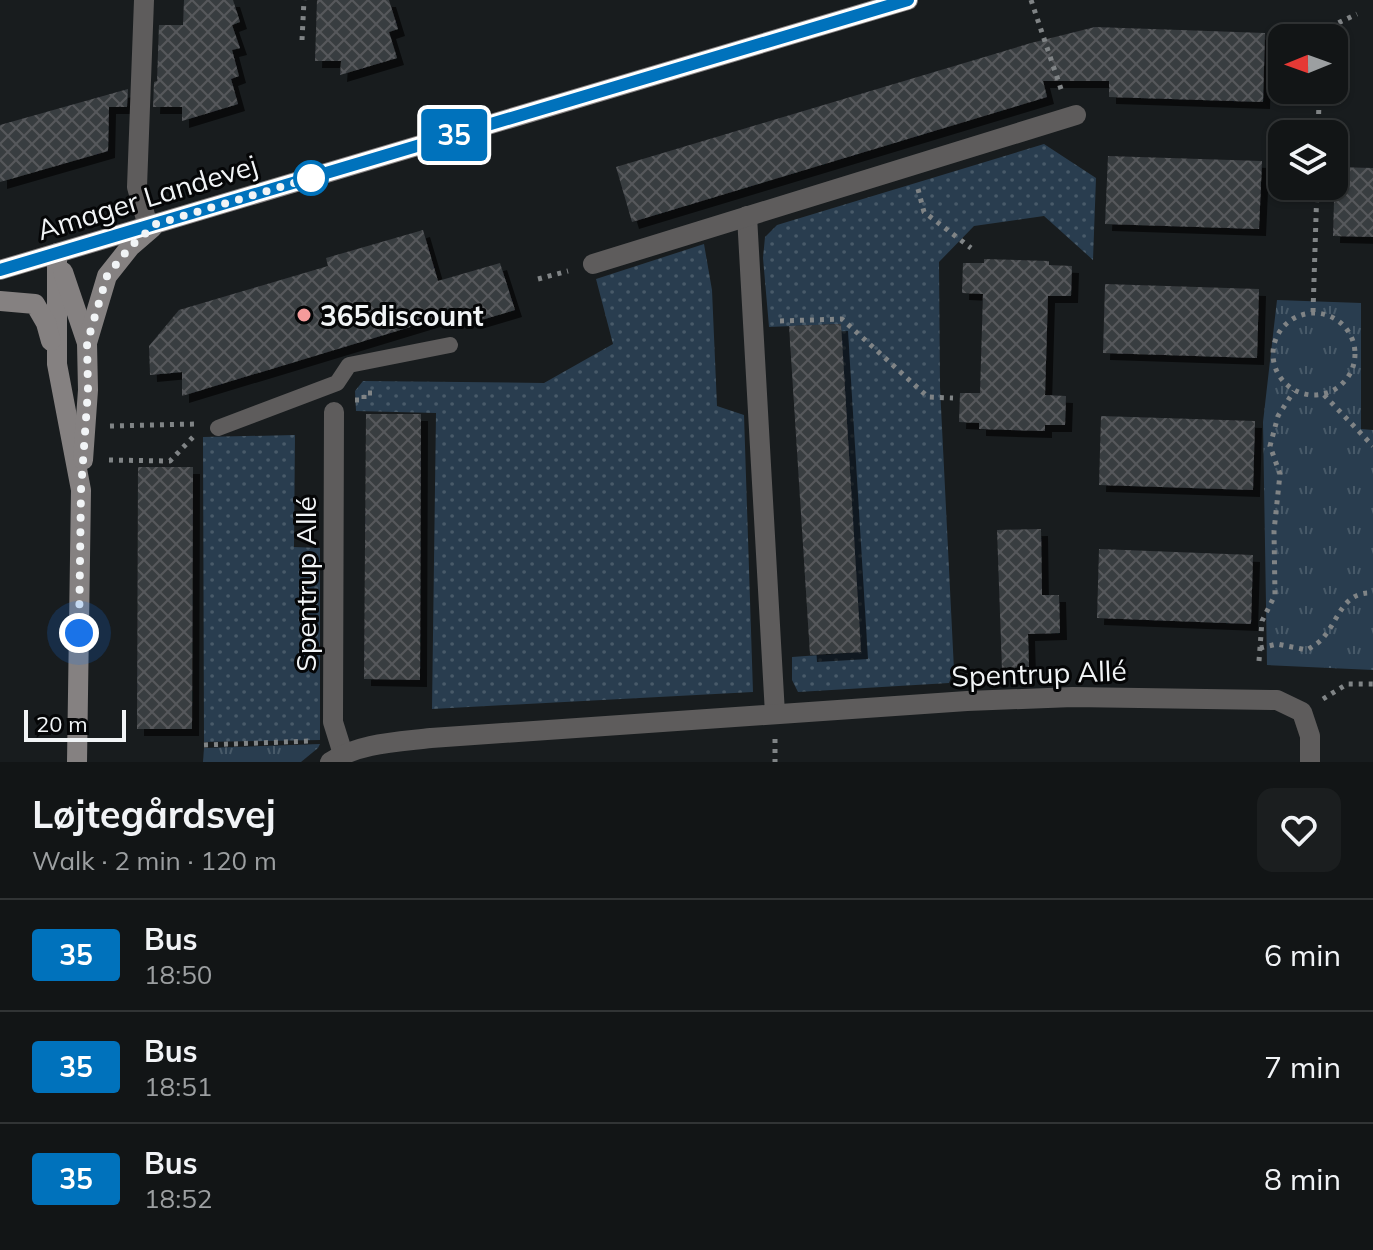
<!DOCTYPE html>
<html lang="en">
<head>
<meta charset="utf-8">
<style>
  :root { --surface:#121516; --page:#1b1e1f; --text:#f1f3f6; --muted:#9c9fa1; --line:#313435 }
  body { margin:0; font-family:Mulish,sans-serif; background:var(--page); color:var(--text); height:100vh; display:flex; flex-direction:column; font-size:30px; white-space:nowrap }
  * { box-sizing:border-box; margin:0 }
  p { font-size:26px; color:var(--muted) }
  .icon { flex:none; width:44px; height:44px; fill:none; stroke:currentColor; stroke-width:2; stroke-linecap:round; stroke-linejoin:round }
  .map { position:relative; height:762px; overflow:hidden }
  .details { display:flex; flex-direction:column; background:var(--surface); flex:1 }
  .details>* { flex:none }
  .badge { padding:0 16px; border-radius:6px; font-size:28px; line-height:52px }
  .needle { width:52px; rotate:269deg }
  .buttons { position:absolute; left:1268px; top:24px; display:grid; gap:16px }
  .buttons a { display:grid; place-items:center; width:80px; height:80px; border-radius:16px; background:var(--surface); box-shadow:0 2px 6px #0004,0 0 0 2px var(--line); font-size:40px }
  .scale { position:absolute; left:24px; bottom:20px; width:102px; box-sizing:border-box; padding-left:8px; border:4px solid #f1f4f6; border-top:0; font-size:22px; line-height:28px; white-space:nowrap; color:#f1f4f6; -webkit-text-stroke:6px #050607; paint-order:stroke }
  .you { position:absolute; width:40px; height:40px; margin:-20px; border:6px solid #fff; border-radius:50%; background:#1a73e8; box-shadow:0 0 0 12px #1a73e833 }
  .map>.badge { position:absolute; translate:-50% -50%; box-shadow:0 0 0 4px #fff }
  .round { display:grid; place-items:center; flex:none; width:84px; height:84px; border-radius:16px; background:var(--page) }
  .head { display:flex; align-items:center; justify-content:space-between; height:136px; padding:0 32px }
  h1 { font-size:38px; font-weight:700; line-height:60px }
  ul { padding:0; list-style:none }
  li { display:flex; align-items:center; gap:24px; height:112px; padding:0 32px; border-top:2px solid var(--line) }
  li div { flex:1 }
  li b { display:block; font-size:30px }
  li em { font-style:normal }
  li .badge { min-width:88px; font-weight:700; text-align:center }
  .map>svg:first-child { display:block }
  .grass { fill:url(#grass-tufts) }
  .garden { fill:url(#garden-dots) }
  .building { fill:url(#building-cross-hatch); filter:url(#shadow) }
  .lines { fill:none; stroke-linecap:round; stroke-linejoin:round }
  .path { stroke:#808486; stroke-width:5; stroke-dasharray:4 6; stroke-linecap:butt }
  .lane { stroke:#5e5c5c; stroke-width:16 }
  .street { stroke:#5e5c5c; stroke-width:20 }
  .secondary { stroke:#858181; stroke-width:20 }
  .line-casing { stroke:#fff; stroke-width:18 }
  .line { stroke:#0072bc; stroke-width:12 }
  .walk { stroke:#f1f4f6; stroke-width:8; stroke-dasharray:0 14.4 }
  .stop-dot { fill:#fff; stroke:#0072bc; stroke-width:4 }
  .poi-dot { fill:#f59b9b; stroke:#050607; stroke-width:3 }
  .labels { text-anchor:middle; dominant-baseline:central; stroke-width:6; stroke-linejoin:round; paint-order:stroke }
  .street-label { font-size:28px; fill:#f1f4f6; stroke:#050607 }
  .poi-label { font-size:28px; font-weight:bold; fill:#f1f4f6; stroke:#050607; text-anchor:start }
</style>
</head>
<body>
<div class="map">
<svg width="1373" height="762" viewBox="0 0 1373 762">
  <defs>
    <pattern id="grass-tufts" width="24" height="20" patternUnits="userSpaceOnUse" patternTransform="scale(2)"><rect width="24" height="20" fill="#293d4f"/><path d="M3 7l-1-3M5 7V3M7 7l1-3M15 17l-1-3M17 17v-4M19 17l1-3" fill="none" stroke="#485a69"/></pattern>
    <pattern id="garden-dots" width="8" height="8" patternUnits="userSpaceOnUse" patternTransform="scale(2)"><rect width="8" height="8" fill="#293d4f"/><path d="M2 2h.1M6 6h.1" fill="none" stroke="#485a69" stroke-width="1.8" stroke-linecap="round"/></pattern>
    <pattern id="building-cross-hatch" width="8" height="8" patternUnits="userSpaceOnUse" patternTransform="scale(2)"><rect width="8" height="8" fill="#393c40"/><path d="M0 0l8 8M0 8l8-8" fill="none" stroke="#56595c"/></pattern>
    <filter id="shadow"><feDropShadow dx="7" dy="7" stdDeviation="0" flood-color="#0009"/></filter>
  </defs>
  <rect width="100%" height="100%" fill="#181c1e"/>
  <!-- grass -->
  <g class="grass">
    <polygon points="1277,300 1361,303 1361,429 1373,430 1373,670 1267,665 1263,422"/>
    <polygon points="320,744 318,748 301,762 203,762 204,748"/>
  </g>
  <!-- garden -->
  <g class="garden">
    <polygon points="1044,144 1096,178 1093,260 1044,216 974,226 939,262 940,387 954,670 949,683 798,692 792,680 792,657 861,652 841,324 769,327 763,258 765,237 777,225"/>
    <polygon points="704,244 712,290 717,406 744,415 753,692 432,709 436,413 356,411 355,391 363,381 544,383 613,344 596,279"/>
    <polygon points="295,435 294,547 320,548 320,740 204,742 203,437"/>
  </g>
  <!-- building -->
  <g class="building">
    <polygon points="184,0 233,0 240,22 232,25 240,48 232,50 239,76 231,79 238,104 182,121 182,107 153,107 154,82 157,81 159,25 183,25"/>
    <polygon points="317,0 389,0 398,29 389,32 397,58 340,75 341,61 315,61"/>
    <polygon points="1095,27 1265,33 1263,102 1109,97 1109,81 1043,81 1047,97 632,222 616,167 1031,43"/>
    <polygon points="128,89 127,107 109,107 108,151 0,182 0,125"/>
    <polygon points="1108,156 1262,161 1259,229 1105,224"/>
    <polygon points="1335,167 1373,168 1373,237 1333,236"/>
    <polygon points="423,230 438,281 500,263 515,310 478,321 473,308 182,396 182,372 150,375 149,346 179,310 328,266 326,258"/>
    <polygon points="984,259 1049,261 1049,265 1072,266 1071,296 1048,296 1045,395 1066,396 1065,425 1045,425 1045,431 979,429 979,423 959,422 960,393 980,393 983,294 962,293 963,263 984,263"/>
    <polygon points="1105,284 1259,289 1257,358 1103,353"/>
    <polygon points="841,324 861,652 810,655 789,326"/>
    <polygon points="366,414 421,414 420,680 364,679"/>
    <polygon points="1101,416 1255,421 1253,490 1099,485"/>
    <polygon points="138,467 193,467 192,729 137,729"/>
    <polygon points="1041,529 1042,595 1059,595 1060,633 1028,634 1029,669 1002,670 997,530"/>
    <polygon points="1099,549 1253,555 1251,624 1097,618"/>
  </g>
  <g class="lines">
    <!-- path -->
    <g class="path">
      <polyline points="1031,0 1062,92"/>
      <polyline points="1326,38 1336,24 1357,14"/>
      <polyline points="302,40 304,0"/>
      <polyline points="1319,102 1319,90"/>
      <polyline points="1318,134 1319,102 1343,101"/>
      <polyline points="918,189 924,212 971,248"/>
      <polyline points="538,279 568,271"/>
      <polyline points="1313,312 1317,186"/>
      <circle cx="1314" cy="354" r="41"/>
      <polyline points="780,321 842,319 928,397 953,398"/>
      <polyline points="1324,395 1373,446"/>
      <polyline points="355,400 364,400 364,393 372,393"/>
      <polyline points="110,426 196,424"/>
      <polyline points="109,460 170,461 195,435"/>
      <path d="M1260 648 1277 644 1307 650C1313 646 1319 643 1323 638 1339 619 1343 591 1373 593"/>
      <polyline points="1259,661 1262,621 1275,595 1274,531 1280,474 1270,446 1278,416 1294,391"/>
      <polyline points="1323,699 1347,684 1373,684"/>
      <polyline points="775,739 775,762"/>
      <polyline points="204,745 311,741"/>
    </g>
    <!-- lane -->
    <polyline class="lane" points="218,428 337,383 349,365 450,345"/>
    <!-- street -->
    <g class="street">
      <polyline points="144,0 137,187 148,226"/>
      <polyline points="747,216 775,714"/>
      <polyline points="593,264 1076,115"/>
      <polyline points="334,412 333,722 343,754"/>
      <path d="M330 762C359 743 398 742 431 738L967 701 1073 697 1277 700 1302 712 1310 736V762"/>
    </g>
    <!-- secondary -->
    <g class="secondary">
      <polyline points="57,253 57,364 81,490 77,762"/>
      <polyline points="0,270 908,0"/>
      <polyline points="63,272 87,343 88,390 83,460"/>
      <polyline points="0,301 35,304 46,323 51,341"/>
      <polyline points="87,343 107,276 130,247 152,228"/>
    </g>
  </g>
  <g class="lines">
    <!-- line casing -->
    <g class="line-casing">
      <polyline id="line" points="0,270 908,0"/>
    </g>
    <!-- line -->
    <use href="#line" class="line"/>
    <!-- walk -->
    <polyline class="walk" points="79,633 81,490 88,390 87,343 107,276 130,247 156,224 311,178"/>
  </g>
  <!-- markers -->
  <circle class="stop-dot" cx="311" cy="178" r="16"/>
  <circle class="poi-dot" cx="304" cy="315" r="8"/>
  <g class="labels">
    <!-- street labels -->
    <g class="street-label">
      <text transform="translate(147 197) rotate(-17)">Amager Landevej</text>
      <text transform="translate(305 584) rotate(-90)">Spentrup Allé</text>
      <text transform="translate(1039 673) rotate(-2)">Spentrup Allé</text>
    </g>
    <!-- poi labels -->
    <g class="poi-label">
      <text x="320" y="315">365discount</text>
    </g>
  </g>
</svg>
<div class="buttons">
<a><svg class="needle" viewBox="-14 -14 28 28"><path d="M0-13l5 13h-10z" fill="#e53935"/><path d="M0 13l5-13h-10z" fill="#9c9fa1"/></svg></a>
<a><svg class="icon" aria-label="layers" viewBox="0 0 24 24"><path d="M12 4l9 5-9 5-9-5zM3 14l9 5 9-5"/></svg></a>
</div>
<div class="scale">20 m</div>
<div class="you" style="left:79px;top:633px"></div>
<b class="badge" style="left:454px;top:135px;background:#0072bc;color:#fff">35</b>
</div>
<section class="details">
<div class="head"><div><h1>Løjtegårdsvej</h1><p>Walk · 2 min · 120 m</p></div><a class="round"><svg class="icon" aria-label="heart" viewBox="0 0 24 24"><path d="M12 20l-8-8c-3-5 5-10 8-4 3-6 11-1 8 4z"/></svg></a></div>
<ul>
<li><span class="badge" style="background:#0072bc;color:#fff">35</span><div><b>Bus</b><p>18:50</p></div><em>6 min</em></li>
<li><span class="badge" style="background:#0072bc;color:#fff">35</span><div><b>Bus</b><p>18:51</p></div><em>7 min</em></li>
<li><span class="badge" style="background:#0072bc;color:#fff">35</span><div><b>Bus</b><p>18:52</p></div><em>8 min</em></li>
</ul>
</section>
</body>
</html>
